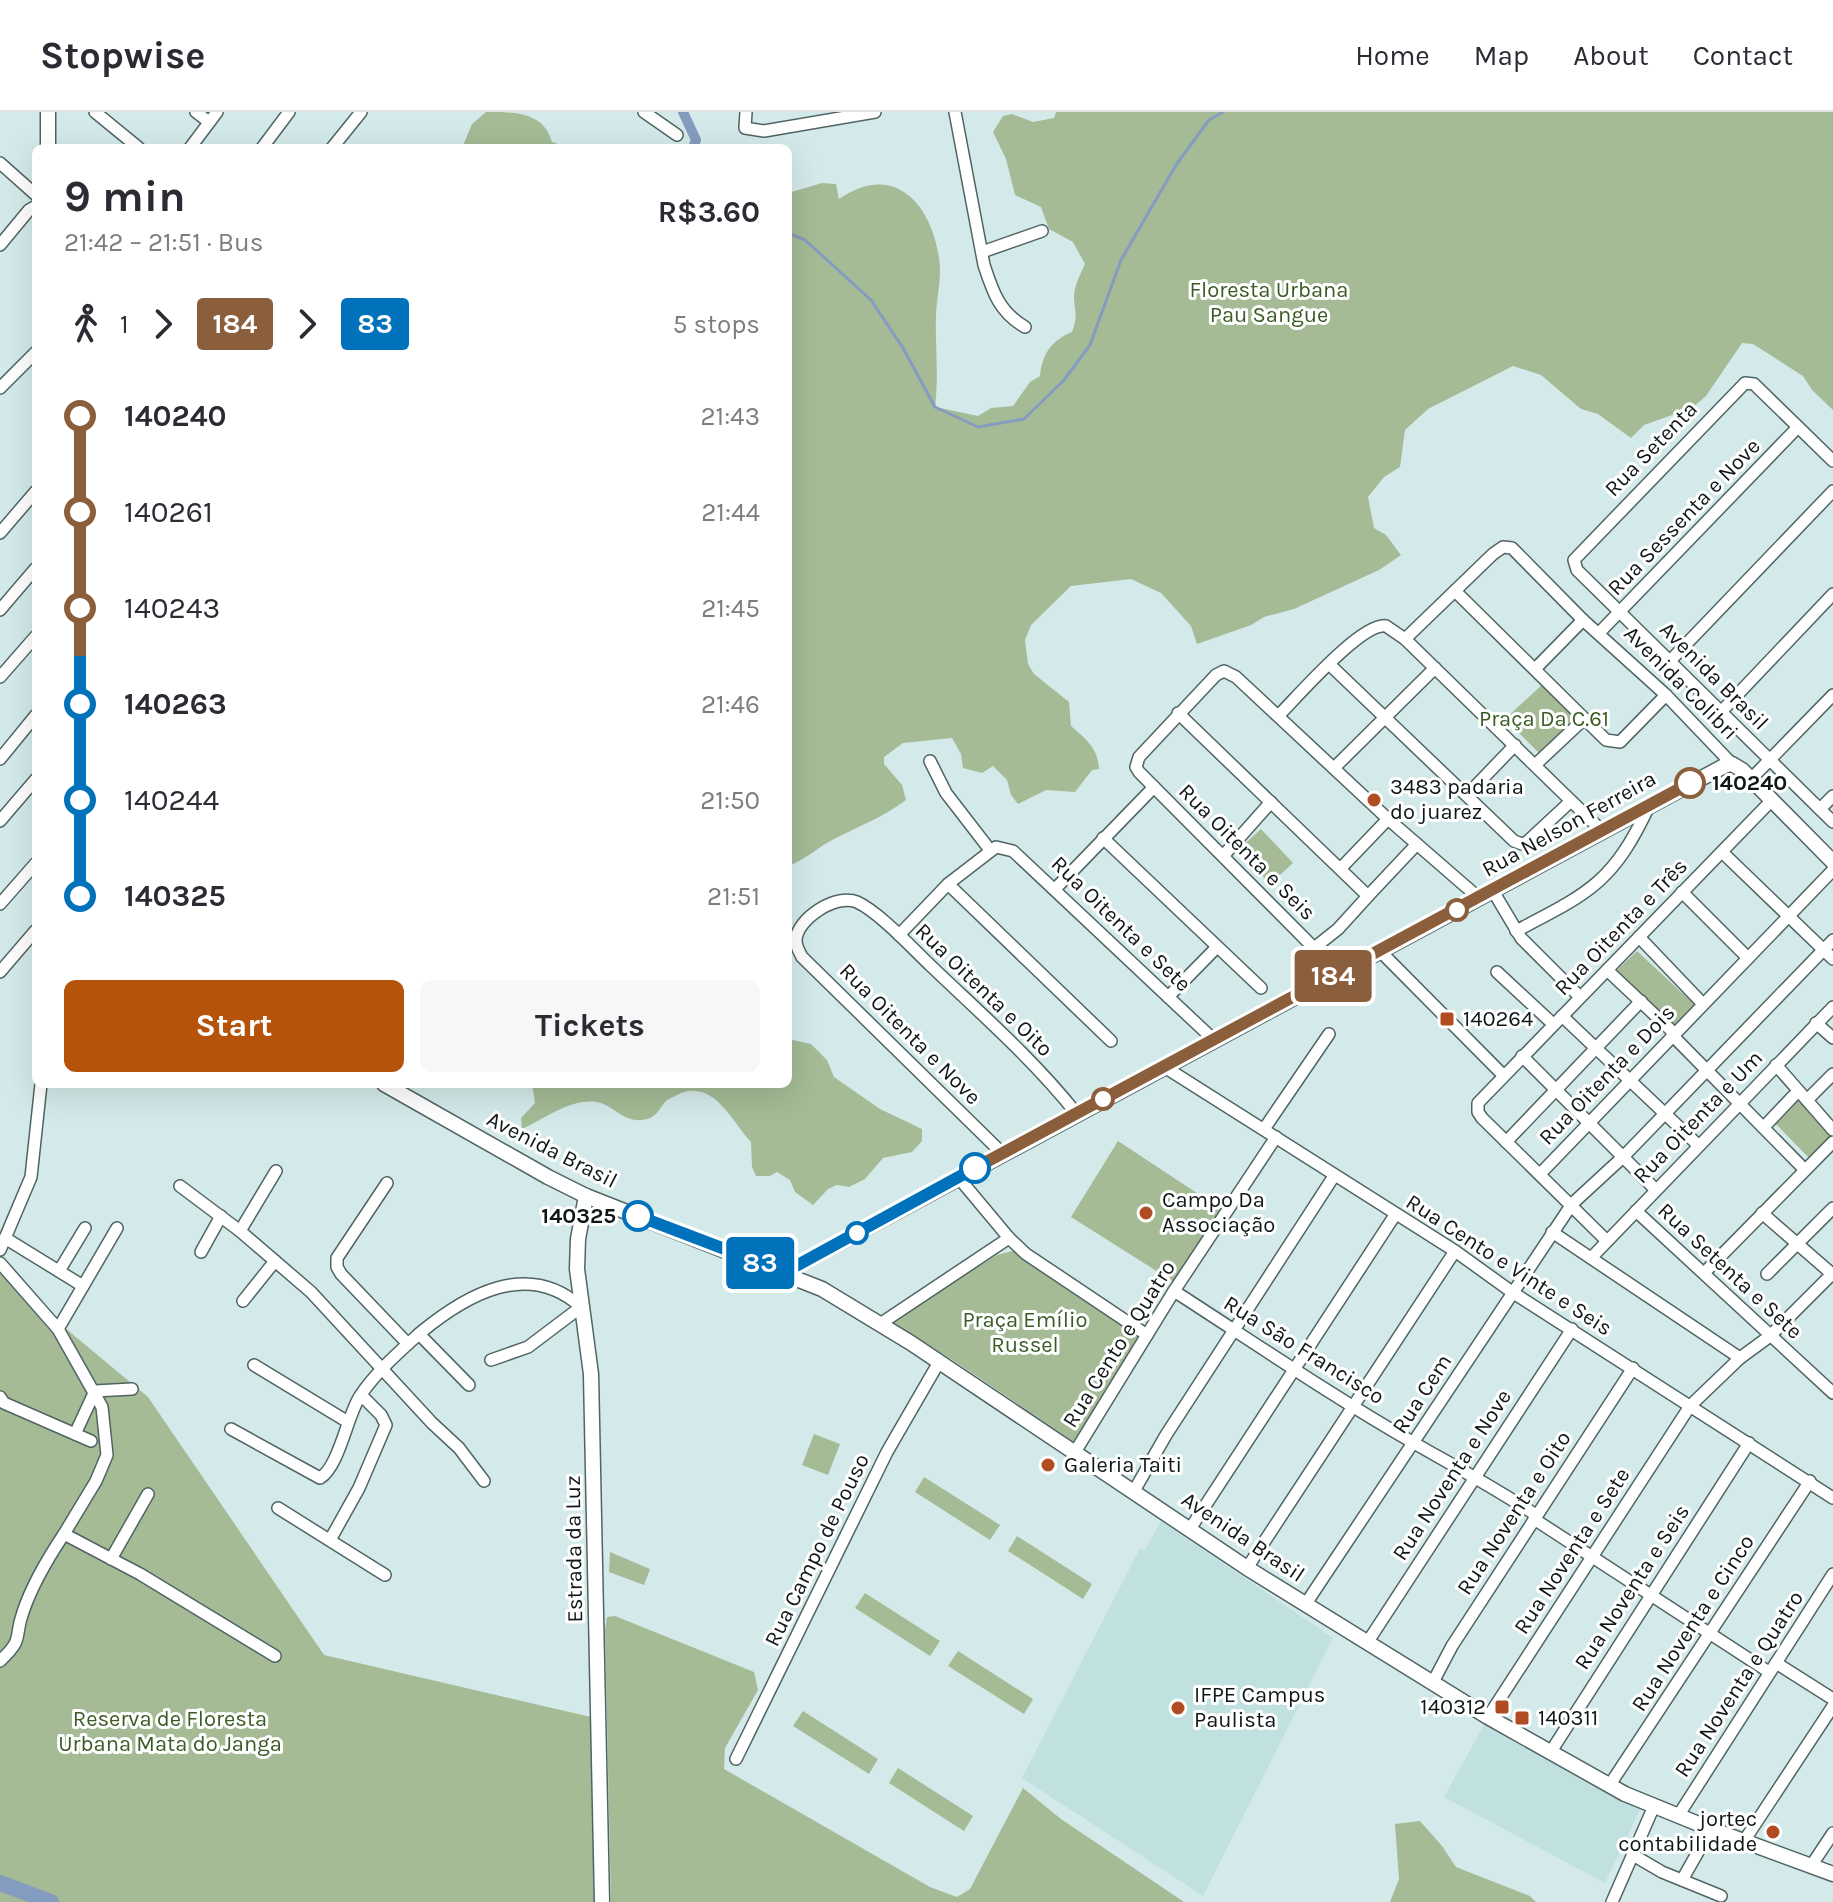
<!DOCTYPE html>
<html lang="en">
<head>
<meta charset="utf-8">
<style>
  :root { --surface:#fff; --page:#f7f7f7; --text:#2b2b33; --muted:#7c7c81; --line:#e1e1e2; --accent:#b45309 }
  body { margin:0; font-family:Karla,sans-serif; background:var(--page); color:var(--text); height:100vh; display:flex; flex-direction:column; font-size:30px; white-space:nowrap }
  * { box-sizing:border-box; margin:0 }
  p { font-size:26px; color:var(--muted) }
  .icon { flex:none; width:44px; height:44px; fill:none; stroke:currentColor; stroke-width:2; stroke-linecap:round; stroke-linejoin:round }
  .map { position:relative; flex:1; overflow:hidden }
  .sheet { position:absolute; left:32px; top:32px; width:760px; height:944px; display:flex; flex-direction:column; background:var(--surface); border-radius:12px; box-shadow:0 8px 32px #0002 }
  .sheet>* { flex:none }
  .badge { padding:0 16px; border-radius:6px; font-size:28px; line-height:52px }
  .map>.badge { position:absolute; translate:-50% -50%; box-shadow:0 0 0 4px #fff }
  .legs { display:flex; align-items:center; gap:12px; height:88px; padding:0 32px; font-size:26px }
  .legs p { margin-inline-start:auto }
  .headline { display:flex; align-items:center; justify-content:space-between; height:136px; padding:0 32px }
  h1 { font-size:44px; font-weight:700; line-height:60px }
  .button { display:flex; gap:16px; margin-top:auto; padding:16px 32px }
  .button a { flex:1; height:92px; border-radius:12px; background:var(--accent); color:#fff; font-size:32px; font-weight:700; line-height:92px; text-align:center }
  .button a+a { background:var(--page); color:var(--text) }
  ul { padding:0 32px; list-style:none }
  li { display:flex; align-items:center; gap:28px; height:96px; font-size:30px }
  li i { display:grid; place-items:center; width:12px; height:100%; margin:0 10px; background:currentColor }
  li i::after { content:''; width:20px; height:20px; margin:-10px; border:6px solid; border-radius:50%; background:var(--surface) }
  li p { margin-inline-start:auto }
  li:first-child i { background:linear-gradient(#0000 50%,currentColor 0) }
  li:last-child i { background:linear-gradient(currentColor 50%,#0000 0) }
  header { display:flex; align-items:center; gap:48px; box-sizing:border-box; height:112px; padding:0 40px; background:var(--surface); border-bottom:2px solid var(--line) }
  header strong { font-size:38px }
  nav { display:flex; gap:44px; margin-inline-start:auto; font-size:28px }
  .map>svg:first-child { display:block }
  .built { fill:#c1e0e0 }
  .green { fill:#a4bb96 }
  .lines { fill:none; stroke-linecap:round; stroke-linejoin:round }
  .stream { stroke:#859cc1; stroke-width:3 }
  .canal { stroke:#859cc1; stroke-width:10 }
  .river { stroke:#859cc1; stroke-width:16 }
  .minor-casing { stroke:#516464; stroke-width:14 }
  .major-casing { stroke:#516464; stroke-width:17 }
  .minor { stroke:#fff; stroke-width:11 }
  .major { stroke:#fff; stroke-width:14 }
  .line-1-casing { stroke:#fff; stroke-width:18 }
  .line-2-casing { stroke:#fff; stroke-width:18 }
  .line-1 { stroke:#8b5e3c; stroke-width:12 }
  .line-2 { stroke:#0072bc; stroke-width:12 }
  .stop-1-dot { fill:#fff; stroke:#8b5e3c; stroke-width:4 }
  .poi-dot { fill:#b14b22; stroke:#fff; stroke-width:3 }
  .stop-2-dot { fill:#fff; stroke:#0072bc; stroke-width:4 }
  .labels { text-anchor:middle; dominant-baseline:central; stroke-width:6; stroke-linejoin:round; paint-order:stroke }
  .park-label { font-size:22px; fill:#3b5b24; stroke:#fff }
  .street-label { font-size:22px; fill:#101717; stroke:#fff }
  .stop-label { font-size:22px; font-weight:bold; fill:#101717; stroke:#fff; text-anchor:start }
  .poi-label { font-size:22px; fill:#101717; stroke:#fff; text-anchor:start }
</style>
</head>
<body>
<header>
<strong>Stopwise</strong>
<nav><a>Home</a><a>Map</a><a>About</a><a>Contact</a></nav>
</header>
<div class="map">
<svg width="1833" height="1790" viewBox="0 0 1833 1790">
  <rect width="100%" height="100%" fill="#d4eaea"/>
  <!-- built -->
  <g class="built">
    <polygon points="1161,1409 1333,1526 1203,1784 1022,1666 1140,1436 1145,1438"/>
    <polygon points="1485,1611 1640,1697 1605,1771 1444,1685"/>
  </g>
  <!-- green -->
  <g class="green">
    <path d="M486 0C515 0 544 0 552 30L570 36H462L472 12Z"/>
    <path d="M1056 0H1833V298L1812 278 1803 264 1753 232 1742 231 1706 284 1692 296 1644 313 1631 326 1598 302 1581 297 1541 263 1513 254 1428 297 1405 318 1400 355 1384 365 1368 385 1374 416 1386 423 1401 443 1379 458 1294 497 1264 505 1251 513 1197 532 1191 514 1161 481 1131 467 1071 474 1031 513 1025 528 1028 552 1034 562 1069 590 1071 614C1086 627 1098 636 1099 657L1092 658 1075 680 1046 678 1018 692 1011 683 1007 668 993 654 982 661 963 656 961 642 952 626 903 631 884 645V652L902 673 906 688C884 705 857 715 832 728 817 736 805 748 788 754V81L822 71 836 72 839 87C894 49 931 91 939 146 942 164 937 184 936 202 935 233 939 264 935 295L978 304 991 296 1013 294 1030 270 1040 264C1042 242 1052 228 1072 220 1078 204 1075 202 1074 186 1074 174 1080 163 1085 152L1073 130 1049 117 1041 95 1015 83 1006 47 993 20 1003 4 1012 2 1033 10 1054 6Z"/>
    <polygon points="1545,570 1583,607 1542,644 1505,607"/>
    <polygon points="1261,717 1293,751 1270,772 1238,738"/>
    <polygon points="1637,839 1695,893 1674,916 1615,860"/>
    <path d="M788 927 811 932 827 948 834 965 880 997 922 1017V1029L912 1040 883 1046 865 1067 849 1075 837 1073 828 1077 813 1093 795 1080 790 1068 777 1060 770 1064H756L752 1055 751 1030C732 1010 715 969 681 981 676 984 669 986 665 990 658 999 655 1007 642 1008 623 1010 613 993 597 990 570 986 545 1007 522 1017L521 1006 535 991 532 972H788Z"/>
    <polygon points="1798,981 1833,1020 1833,1027 1811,1048 1772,1008"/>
    <polygon points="1118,1029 1221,1097 1174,1170 1071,1105"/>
    <polygon points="1016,1138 1142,1224 1076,1331 954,1249 889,1208 997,1143"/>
    <polygon points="0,1162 148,1285 324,1543 595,1606 598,1790 0,1790"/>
    <polygon points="814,1322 840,1332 828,1363 802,1353"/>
    <polygon points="924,1365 1000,1413 990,1428 915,1380"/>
    <polygon points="1017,1424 1092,1472 1083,1487 1008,1439"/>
    <polygon points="610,1440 650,1457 644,1473 609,1460"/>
    <polygon points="865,1481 940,1529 930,1544 855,1496"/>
    <polygon points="615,1504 754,1560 758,1578 725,1636 724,1657 930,1775 957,1785 970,1777 1023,1676 1061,1707 1184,1790 611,1790 605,1518 607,1505"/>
    <polygon points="958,1539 1033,1587 1024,1602 948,1554"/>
    <polygon points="803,1599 878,1647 869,1662 793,1614"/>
    <polygon points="898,1656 973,1704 964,1719 889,1671"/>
    <polygon points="1420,1709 1442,1734 1456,1755 1530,1784 1536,1790 1390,1790 1399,1767 1395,1712"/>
  </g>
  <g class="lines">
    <!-- stream -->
    <polyline class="stream" points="788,121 805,128 871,188 903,236 935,295 978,315 1024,307 1064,268 1090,233 1121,148 1176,53 1209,8 1223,0"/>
    <!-- canal -->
    <polyline class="canal" points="683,0 696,28 693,36"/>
    <!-- river -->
    <polyline class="river" points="0,1771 51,1790"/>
    <!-- minor casing -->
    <g class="minor-casing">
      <g id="minor">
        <polyline points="95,0 139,36"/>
        <polyline points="196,0 209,10"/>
        <polyline points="644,0 677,23"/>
        <polyline points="746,0 745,16 764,19 875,0"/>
        <path d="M955 0 984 153C993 180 999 200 1025 215"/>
        <polyline points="190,36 217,0"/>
        <polyline points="262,36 289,0"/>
        <polyline points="332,36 361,0"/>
        <polyline points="0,51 36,83"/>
        <polyline points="0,133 29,98 36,94"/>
        <polyline points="982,140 1042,119"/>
        <polyline points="0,276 36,240"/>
        <polyline points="1833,349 1754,272 1745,271 1574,448 1577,458 1833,710"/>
        <polyline points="0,421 36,379"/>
        <polyline points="1455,479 1606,628 1620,630 1666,583"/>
        <polyline points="0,498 35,457"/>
        <polyline points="1599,521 1798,315"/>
        <polyline points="1405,527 1493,442 1503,435 1512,436 1583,508 1666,583 1732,652"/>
        <polyline points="1669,550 1833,379"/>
        <polyline points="1329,552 1514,729 1522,732 1527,730 1571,689"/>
        <polyline points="1535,557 1583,508"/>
        <polyline points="0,565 36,524"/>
        <polyline points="1178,601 1368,784 1338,817 1314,836"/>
        <polyline points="1720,601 1833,482"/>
        <path d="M1279 603C1298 584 1362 510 1386 514L1405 527 1602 719"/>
        <polyline points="0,647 36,603"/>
        <polyline points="930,649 946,681 990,738"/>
        <polyline points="1535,653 1584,607"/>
        <polyline points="1334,656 1435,556"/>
        <polyline points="1751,667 1833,583"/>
        <polyline points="1467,683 1515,633"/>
        <polyline points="1820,697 1833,684"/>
        <polyline points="0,709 36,667"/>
        <polyline points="1103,726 1261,876"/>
        <polyline points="1722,740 1833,847"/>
        <polyline points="1223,744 1271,690"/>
        <polyline points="1341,756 1388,707"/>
        <polyline points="948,772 1111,929"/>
        <polyline points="1055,777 1154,675"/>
        <polyline points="1493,779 1521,826 1580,885"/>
        <polyline points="1682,780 1748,846"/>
        <polyline points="1368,784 1417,732"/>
        <polyline points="0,792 36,751"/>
        <path d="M1516 819C1589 781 1613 771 1649 694"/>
        <polyline points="899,823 948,772 996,735 1013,739 1214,928"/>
        <polyline points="1639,825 1703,892"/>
        <polyline points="1381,840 1503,963"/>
        <polyline points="1607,858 1674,921"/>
        <polyline points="0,860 36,818"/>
        <polyline points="1497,860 1553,912"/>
        <polyline points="1335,863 1314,836 1139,660 1136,655 1139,645 1216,563 1224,559 1236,565 1388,707 1479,786"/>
        <polyline points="1168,885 1217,835"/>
        <polyline points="1562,904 1698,1033"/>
        <polyline points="1816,911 1833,926"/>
        <polyline points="1672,923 1805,1058"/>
        <polyline points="1522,944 1655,1077"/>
        <polyline points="1776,953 1833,1018"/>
        <polyline points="1163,954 1455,1139 1512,1180 1833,1386"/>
        <polyline points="1807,988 1833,962"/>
        <polyline points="1764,1015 1798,979"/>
        <polyline points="1264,1017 1329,922"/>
        <polyline points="1506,1030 1641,889"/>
        <path d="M1003 1042 802 845C799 839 796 835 796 828 797 807 836 781 857 790 879 800 912 836 931 854 980 901 1033 947 1076 1001"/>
        <polyline points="1540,1062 1833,758"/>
        <polyline points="958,1065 1009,1126 1026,1142 1147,1223"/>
        <polyline points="387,1071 337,1146 337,1155 341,1162 408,1232"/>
        <polyline points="180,1074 240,1119 311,1180 432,1311 459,1336 484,1369"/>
        <polyline points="1636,1099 1833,1281"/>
        <polyline points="1762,1101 1832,1162"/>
        <polyline points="240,1119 276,1059"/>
        <polyline points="1552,1120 1740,1246"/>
        <polyline points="5,1126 83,1174"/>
        <polyline points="1607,1129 1482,1006 1478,1000 1478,991 1771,689"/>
        <polyline points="0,1138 31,1065 41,972"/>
        <polyline points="201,1140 221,1104"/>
        <polyline points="1592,1145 1833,895"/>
        <polyline points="0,1151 58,1217 102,1295 107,1343 96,1369 64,1422 140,1462 275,1544"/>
        <polyline points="59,1159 85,1116"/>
        <polyline points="1704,1161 1833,1030"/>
        <polyline points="1767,1162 1833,1096"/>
        <path d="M1174 1179C1253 1230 1332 1284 1414 1331 1456 1355 1495 1376 1536 1403"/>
        <polyline points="243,1189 275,1149"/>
        <polyline points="880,1212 1009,1126"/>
        <polyline points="58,1217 117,1116"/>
        <polyline points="419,1222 469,1273"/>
        <polyline points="254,1253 348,1310"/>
        <polyline points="0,1285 4,1291 91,1329"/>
        <path d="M231 1317 320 1366C339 1355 347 1304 360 1284 376 1260 399 1240 420 1221 466 1183 528 1147 581 1195L528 1235 491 1248"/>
        <polyline points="75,1322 95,1279 132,1277"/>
        <polyline points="1075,1340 1174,1179 1276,1025"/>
        <polyline points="1134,1379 1166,1323 1334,1064"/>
        <polyline points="278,1396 385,1463"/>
        <polyline points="1534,1407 1769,1560"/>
        <polyline points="1190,1417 1395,1103"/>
        <polyline points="330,1428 359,1376 386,1313 381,1303 361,1283"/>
        <polyline points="111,1447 148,1382"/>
        <polyline points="1247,1456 1455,1139"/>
        <polyline points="1305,1493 1572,1092 1623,1045 1833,828"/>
        <polyline points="1367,1531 1572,1217"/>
        <path d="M0 1549C25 1525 13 1528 23 1500 32 1473 48 1446 64 1422"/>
        <polyline points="1776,1551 1833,1587"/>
        <polyline points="1433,1570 1452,1534 1633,1256"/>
        <polyline points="1488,1605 1690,1294 1740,1246 1770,1224 1833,1161"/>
        <polyline points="1550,1641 1749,1331"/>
        <polyline points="736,1647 887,1340 939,1250"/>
        <polyline points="1609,1674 1810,1369"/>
        <polyline points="1678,1704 1833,1462"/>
        <polyline points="1744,1729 1833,1594"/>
        <polyline points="1633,1743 1662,1760 1721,1784"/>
        <polyline points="1811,1754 1833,1721"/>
        <polyline points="1682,1768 1711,1717"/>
        <polyline points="1612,1790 1654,1694"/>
      </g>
    </g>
    <!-- major casing -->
    <g class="major-casing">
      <g id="major">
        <polyline points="48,0 48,36"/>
        <polyline points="384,972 548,1065 586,1084 822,1177 911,1231 1247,1456 1488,1605 1625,1682 1711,1717 1833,1762"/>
        <polyline points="586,1084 578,1127 577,1157 591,1262 602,1790"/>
        <polyline points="785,1160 1726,653 1732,652 1742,658 1833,750"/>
      </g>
    </g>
    <!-- minor -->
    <use href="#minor" class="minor"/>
    <!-- major -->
    <use href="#major" class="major"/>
  </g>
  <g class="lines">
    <!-- line-1 casing -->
    <g class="line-1-casing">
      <polyline id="line-1" points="975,1056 1690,671"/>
    </g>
    <!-- line-2 casing -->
    <g class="line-2-casing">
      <polyline id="line-2" points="638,1104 785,1160 975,1056"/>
    </g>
    <!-- line-1 -->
    <use href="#line-1" class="line-1"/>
    <!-- line-2 -->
    <use href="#line-2" class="line-2"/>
  </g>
  <!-- markers -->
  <g class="stop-1-dot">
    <circle cx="1690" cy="671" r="14"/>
    <circle cx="1457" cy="798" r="10"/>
    <circle cx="1103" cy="987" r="10"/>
  </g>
  <g class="poi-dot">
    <circle cx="1374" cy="688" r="8"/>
    <rect x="1439" y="899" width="16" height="16" rx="4"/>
    <circle cx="1146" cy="1101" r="8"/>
    <circle cx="1048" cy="1353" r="8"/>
    <rect x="1494" y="1587" width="16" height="16" rx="4"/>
    <circle cx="1178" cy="1596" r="8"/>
    <rect x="1514" y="1598" width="16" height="16" rx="4"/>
    <circle cx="1773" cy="1720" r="8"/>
  </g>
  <g class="stop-2-dot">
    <circle cx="975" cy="1056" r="14"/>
    <circle cx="638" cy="1104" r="14"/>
    <circle cx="857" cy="1121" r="10"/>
  </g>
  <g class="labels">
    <!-- park labels -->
    <g class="park-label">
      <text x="1269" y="178">Floresta Urbana<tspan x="1269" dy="25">Pau Sangue</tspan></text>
      <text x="1544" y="607">Praça Da C.61</text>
      <text x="1025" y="1208">Praça Emílio<tspan x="1025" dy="25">Russel</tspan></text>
      <text x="170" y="1607">Reserva de Floresta<tspan x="170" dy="25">Urbana Mata do Janga</tspan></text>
    </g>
    <!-- street labels -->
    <g class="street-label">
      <text transform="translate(1651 337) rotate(-46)">Rua Setenta</text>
      <text transform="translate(1684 405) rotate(-46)">Rua Sessenta e Nove</text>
      <text transform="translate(1714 564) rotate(45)">Avenida Brasil</text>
      <text transform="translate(1681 571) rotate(45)">Avenida Colibri</text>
      <text transform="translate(1569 712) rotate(-29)">Rua Nelson Ferreira</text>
      <text transform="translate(1247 740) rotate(45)">Rua Oitenta e Seis</text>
      <text transform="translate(1121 812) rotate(44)">Rua Oitenta e Sete</text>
      <text transform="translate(1621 815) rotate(-46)">Rua Oitenta e Três</text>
      <text transform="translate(984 878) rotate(44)">Rua Oitenta e Oito</text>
      <text transform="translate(910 922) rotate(45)">Rua Oitenta e Nove</text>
      <text transform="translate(1607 963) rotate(-46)">Rua Oitenta e Dois</text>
      <text transform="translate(1698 1005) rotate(-46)">Rua Oitenta e Um</text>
      <text transform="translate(552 1038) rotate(27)">Avenida Brasil</text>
      <text transform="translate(1509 1153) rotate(33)">Rua Cento e Vinte e Seis</text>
      <text transform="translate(1730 1159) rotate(43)">Rua Setenta e Sete</text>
      <text transform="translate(1119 1232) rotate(-58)">Rua Cento e Quatro</text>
      <text transform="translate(1304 1238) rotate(32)">Rua São Francisco</text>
      <text transform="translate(1422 1282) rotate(-57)">Rua Cem</text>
      <text transform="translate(1452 1363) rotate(-57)">Rua Noventa e Nove</text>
      <text transform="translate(1514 1401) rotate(-57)">Rua Noventa e Oito</text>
      <text transform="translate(1243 1425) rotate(34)">Avenida Brasil</text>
      <text transform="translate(574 1437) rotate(-91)">Estrada da Luz</text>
      <text transform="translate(817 1438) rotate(-64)">Rua Campo de Pouso</text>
      <text transform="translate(1572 1439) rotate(-57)">Rua Noventa e Sete</text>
      <text transform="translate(1632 1475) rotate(-57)">Rua Noventa e Seis</text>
      <text transform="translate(1693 1511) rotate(-57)">Rua Noventa e Cinco</text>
      <text transform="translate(1739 1572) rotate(-57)">Rua Noventa e Quatro</text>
    </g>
    <!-- stop labels -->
    <g class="stop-label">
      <text x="1712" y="671">140240</text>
      <text x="616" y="1104" text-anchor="end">140325</text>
    </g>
    <!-- poi labels -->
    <g class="poi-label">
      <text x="1390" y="675">3483 padaria<tspan x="1390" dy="25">do juarez</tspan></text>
      <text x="1463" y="907">140264</text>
      <text x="1162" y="1088">Campo Da<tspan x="1162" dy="25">Associação</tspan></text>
      <text x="1064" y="1353">Galeria Taiti</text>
      <text x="1194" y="1583">IFPE Campus<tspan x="1194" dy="25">Paulista</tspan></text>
      <text x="1486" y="1595" text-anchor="end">140312</text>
      <text x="1538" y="1606">140311</text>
      <text x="1757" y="1707" text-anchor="end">jortec<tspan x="1757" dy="25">contabilidade</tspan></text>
    </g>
  </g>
</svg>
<b class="badge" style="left:1333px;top:864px;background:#8b5e3c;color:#fff">184</b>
<b class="badge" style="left:760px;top:1151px;background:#0072bc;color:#fff">83</b>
<section class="sheet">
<div class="headline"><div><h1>9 min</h1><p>21:42 – 21:51 · Bus</p></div><b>R$3.60</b></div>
<div class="legs"><svg class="icon" aria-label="walk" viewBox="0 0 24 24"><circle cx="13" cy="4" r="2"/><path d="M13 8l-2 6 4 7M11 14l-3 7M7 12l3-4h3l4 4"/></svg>1<svg class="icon" aria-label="forward" viewBox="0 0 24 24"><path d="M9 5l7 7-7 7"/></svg><b class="badge" style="background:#8b5e3c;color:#fff">184</b><svg class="icon" aria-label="forward" viewBox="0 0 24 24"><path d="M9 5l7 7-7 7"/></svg><b class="badge" style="background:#0072bc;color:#fff">83</b><p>5 stops</p></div>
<ul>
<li><i style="color:#8b5e3c"></i><b>140240</b><p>21:43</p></li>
<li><i style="color:#8b5e3c"></i><span>140261</span><p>21:44</p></li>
<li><i style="color:#8b5e3c"></i><span>140243</span><p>21:45</p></li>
<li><i style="color:#0072bc"></i><b>140263</b><p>21:46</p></li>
<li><i style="color:#0072bc"></i><span>140244</span><p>21:50</p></li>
<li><i style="color:#0072bc"></i><b>140325</b><p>21:51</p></li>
</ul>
<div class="button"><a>Start</a><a>Tickets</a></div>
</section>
</div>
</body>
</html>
